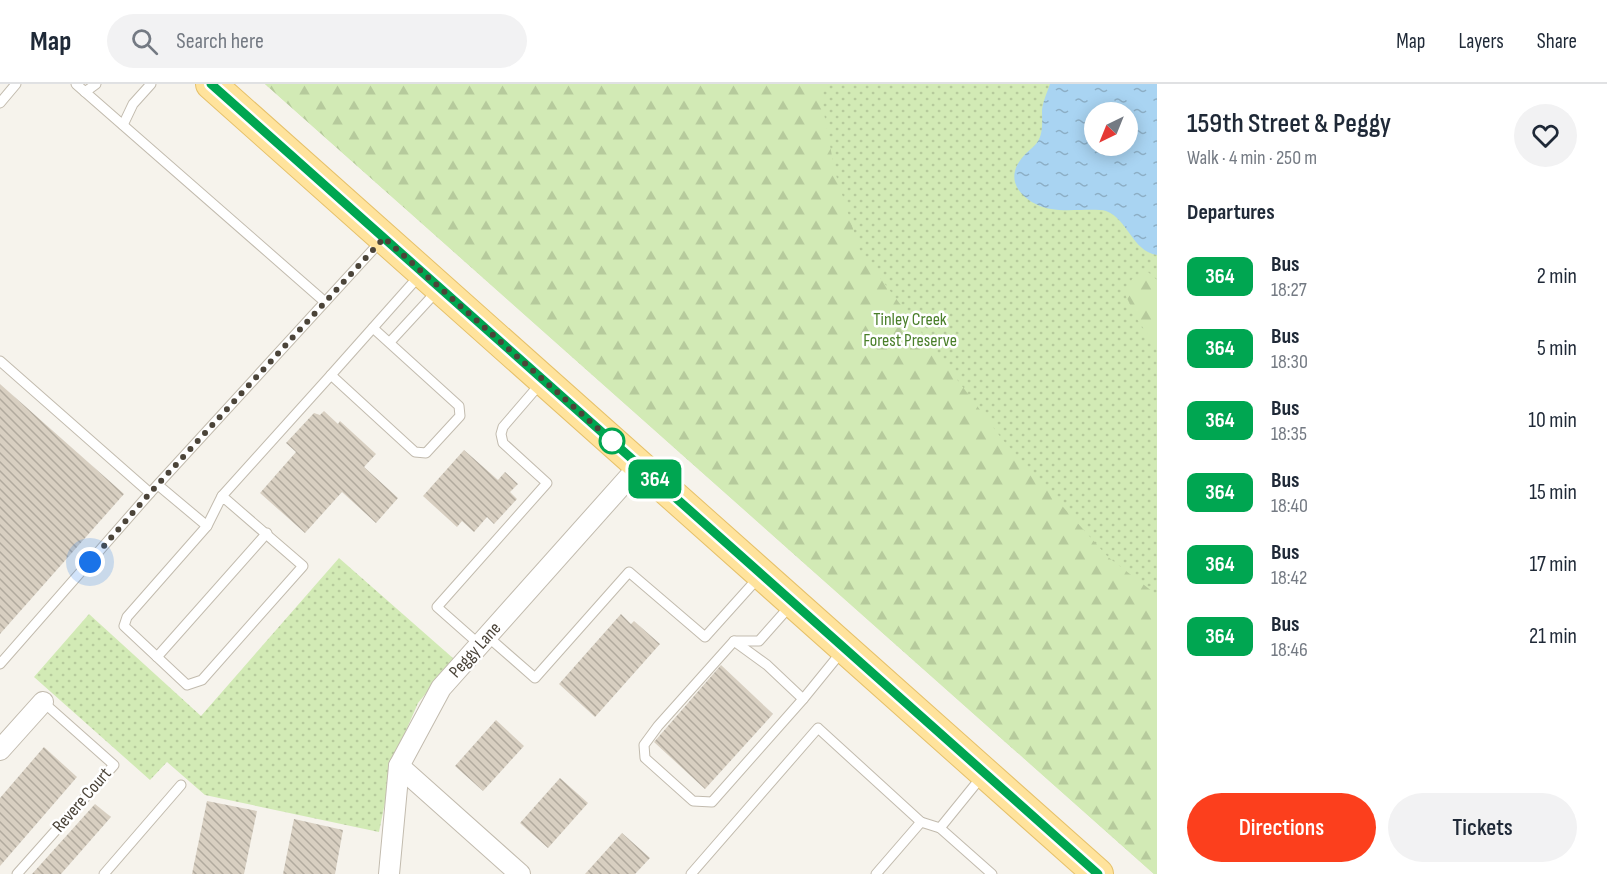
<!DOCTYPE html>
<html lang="en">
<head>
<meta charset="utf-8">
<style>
  :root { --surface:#fff; --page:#f2f2f3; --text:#1f2937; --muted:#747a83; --line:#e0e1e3; --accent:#fc3f1d }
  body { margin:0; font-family:"Sofia Sans Condensed",sans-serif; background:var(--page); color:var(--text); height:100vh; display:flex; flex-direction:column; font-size:22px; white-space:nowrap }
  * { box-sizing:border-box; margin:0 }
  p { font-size:20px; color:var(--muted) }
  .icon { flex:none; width:33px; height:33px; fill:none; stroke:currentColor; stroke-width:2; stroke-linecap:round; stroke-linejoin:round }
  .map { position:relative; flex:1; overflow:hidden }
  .drawer { display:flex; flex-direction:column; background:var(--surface); width:450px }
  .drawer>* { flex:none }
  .badge { padding:0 12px; border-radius:9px; font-size:21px; line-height:39px }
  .needle { width:39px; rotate:223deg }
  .buttons { position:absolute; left:1084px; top:18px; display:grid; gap:12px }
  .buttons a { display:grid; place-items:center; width:54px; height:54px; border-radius:50%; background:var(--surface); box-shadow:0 3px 15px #0003; font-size:30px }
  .you { position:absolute; width:30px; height:30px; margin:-15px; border:4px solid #fff; border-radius:50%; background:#1a73e8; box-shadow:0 0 0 9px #1a73e833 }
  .map>.badge { position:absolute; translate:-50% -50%; box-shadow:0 0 0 3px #fff }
  h2 { padding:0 30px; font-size:22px; line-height:54px }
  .round { display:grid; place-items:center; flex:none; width:63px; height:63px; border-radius:32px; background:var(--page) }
  .head { display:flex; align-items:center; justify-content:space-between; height:102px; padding:0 30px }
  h1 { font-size:28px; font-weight:600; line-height:45px }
  .primary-button { display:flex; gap:12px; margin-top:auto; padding:12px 30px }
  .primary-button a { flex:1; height:69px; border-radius:36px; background:var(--accent); color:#fff; font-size:24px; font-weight:600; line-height:69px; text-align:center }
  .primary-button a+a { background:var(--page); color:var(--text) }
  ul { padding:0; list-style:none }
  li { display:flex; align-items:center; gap:18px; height:72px; padding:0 30px }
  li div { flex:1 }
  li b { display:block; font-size:22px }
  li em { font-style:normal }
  li .badge { min-width:66px; font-weight:700; text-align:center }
  header { display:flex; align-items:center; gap:36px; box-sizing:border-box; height:84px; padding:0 30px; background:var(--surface); border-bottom:2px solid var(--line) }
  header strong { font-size:28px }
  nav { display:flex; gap:33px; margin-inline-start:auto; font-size:21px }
  .search { width:420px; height:54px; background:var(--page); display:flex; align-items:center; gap:15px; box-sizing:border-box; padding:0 21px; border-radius:33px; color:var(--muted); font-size:22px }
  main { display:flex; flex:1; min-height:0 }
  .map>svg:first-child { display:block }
  .grass { fill:url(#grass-dots); fill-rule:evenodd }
  .forest { fill:url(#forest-firs) }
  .water { fill:url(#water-ripples); fill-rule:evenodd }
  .building { fill:url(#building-back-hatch) }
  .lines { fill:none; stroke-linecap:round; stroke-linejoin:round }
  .service-casing { stroke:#c2bbae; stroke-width:11 }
  .minor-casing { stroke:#c2bbae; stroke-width:22 }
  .primary-casing { stroke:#e6c16a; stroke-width:32 }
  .service { stroke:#fff; stroke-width:9 }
  .minor { stroke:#fff; stroke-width:20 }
  .primary { stroke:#ffe39c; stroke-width:30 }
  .line-casing { stroke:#fff; stroke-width:14 }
  .line { stroke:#00a651; stroke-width:9 }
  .walk { stroke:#4b4439; stroke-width:6; stroke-dasharray:0 10.8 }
  .stop-dot { fill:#fff; stroke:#00a651; stroke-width:3 }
  .labels { text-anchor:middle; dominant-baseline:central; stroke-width:5; stroke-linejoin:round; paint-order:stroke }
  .park-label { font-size:18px; fill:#4a7f2a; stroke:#fff }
  .street-label { font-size:18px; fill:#4b4439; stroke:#fff }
</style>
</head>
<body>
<header>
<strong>Map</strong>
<div class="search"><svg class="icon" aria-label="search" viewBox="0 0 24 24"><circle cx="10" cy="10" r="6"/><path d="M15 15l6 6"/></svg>Search here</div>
<nav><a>Map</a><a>Layers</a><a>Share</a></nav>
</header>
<main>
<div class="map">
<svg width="1157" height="790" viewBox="0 0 1157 790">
  <defs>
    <pattern id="grass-dots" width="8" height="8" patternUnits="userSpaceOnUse" patternTransform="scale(1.5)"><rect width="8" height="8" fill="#d2eab5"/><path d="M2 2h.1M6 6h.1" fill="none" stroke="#b6ca9c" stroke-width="1.8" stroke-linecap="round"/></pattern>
    <pattern id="forest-firs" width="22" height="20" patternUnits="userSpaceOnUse" patternTransform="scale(1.5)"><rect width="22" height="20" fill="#d2eab5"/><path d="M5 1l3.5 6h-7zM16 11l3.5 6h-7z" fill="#b6ca9c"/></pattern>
    <pattern id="water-ripples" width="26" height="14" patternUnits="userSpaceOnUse" patternTransform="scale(1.5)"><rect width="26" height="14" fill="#a9d4f2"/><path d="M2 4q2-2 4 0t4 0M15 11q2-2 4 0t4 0" fill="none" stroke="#8caec5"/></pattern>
    <pattern id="building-back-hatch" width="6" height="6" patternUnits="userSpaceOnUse" patternTransform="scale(1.5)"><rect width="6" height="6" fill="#d8cfc1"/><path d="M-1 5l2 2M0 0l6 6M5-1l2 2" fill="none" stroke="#b1aa9e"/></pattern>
  </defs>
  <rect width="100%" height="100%" fill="#f6f3ec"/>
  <!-- grass -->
  <g class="grass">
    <path d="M265 0H1157V790H1154ZM1095 28H1128V62H1095Z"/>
    <polygon points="339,474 454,575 418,619 394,674 379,748 205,711 167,678 150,696 34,593 89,530 201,632"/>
  </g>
  <!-- forest -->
  <g class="forest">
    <polygon points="265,0 822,0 820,8 835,88 860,167 1002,355 1108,473 1157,511 1157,790 1154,790"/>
    <polygon points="1148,188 1157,196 1157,264 1137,235 1126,212 1132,195"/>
  </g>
  <!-- water -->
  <path class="water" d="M1050 0H1157V171C1132 167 1128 135 1106 127 1095 124 1066 128 1051 125 1027 121 1001 99 1022 74 1028 66 1036 63 1040 53 1043 45 1042 35 1042 26 1043 17 1047 9 1050 0ZM1095 28H1128V62H1095Z"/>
  <!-- building -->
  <g class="building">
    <polygon points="0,300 124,410 0,550"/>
    <polygon points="324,327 338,340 340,337 376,370 364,383 398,414 376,439 342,408 305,449 260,409 296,368 286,359 314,329 320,331"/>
    <polygon points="464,366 498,396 505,388 518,400 510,408 517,415 494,440 487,433 474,448 462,437 457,443 423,412"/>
    <polygon points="621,530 631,540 634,537 660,560 595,633 559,600"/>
    <polygon points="721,581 773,630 705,705 654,658"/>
    <polygon points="496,636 524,662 483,707 455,682"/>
    <polygon points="44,663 77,693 0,782 0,714"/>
    <polygon points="560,694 588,719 548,764 520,739"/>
    <polygon points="207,717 257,727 244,790 192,790"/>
    <polygon points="95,720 111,733 61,790 32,790"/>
    <polygon points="294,735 343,746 335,790 283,790"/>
    <polygon points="622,749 650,774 635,790 585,790"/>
  </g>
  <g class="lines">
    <!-- service casing -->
    <g class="service-casing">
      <g id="service">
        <polyline points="76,0 325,218"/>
        <polyline points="85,8 96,0"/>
        <polyline points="0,19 16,0"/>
        <polyline points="123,41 133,20 151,0"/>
        <polyline points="390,258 437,207"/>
        <polyline points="0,277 150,409 380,158"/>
        <polyline points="331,291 419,192"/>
        <polyline points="158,401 207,442"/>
        <polygon points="222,412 303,482 202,596 187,601 124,542 127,533 207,442"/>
        <polyline points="222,412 331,291 415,368 426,369 460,332 459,322 373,244"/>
        <polyline points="790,522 759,557 734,557 658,642 644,661 645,674 693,717 712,718 804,614 843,566"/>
        <polyline points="487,552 535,594 629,488 705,553 758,494"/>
        <polyline points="734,557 767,581 803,615"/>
        <polyline points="480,561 437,523 547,399 503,359 501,350 503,343 540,300"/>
        <polyline points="157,573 267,449"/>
        <polyline points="0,580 150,409"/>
        <polyline points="940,744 992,790"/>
        <polyline points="17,790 114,681 43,618"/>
        <polyline points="104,790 181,701"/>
        <polyline points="691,790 818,644 921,738"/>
        <polyline points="876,790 921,738 940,744 983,691"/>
      </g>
    </g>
    <!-- minor casing -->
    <g class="minor-casing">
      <g id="minor">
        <polyline points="0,666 43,618"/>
        <polyline points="399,682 520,790"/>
        <polyline points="389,790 399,682 441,604 639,382"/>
      </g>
    </g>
    <!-- primary casing -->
    <g class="primary-casing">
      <polyline id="primary" points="211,0 1098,790"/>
    </g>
    <!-- service -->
    <use href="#service" class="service"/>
    <!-- minor -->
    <use href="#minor" class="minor"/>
    <!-- primary -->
    <use href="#primary" class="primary"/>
  </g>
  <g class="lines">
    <!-- line casing -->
    <g class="line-casing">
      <polyline id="line" points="211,0 1098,790"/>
    </g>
    <!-- line -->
    <use href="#line" class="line"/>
    <!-- walk -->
    <polyline class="walk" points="90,478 150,409 384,154 612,357"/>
  </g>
  <!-- markers -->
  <circle class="stop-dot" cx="612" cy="357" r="12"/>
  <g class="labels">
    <!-- park labels -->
    <g class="park-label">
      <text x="910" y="235">Tinley Creek<tspan x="910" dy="21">Forest Preserve</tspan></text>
    </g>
    <!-- street labels -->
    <g class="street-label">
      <text transform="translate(475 566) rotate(-48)">Peggy Lane</text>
      <text transform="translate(82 716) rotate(-49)">Revere Court</text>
    </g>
  </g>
</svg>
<div class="buttons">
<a><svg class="needle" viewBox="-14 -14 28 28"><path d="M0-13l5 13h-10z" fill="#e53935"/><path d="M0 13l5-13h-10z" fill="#747a83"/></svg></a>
</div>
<div class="you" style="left:90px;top:478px"></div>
<b class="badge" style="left:655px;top:395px;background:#00a651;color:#fff">364</b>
</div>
<section class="drawer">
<div class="head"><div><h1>159th Street &amp; Peggy</h1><p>Walk · 4 min · 250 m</p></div><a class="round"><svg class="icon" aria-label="heart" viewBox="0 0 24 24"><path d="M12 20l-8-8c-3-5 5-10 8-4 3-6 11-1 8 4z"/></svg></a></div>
<h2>Departures</h2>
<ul>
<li><span class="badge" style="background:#00a651;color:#fff">364</span><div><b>Bus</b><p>18:27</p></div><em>2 min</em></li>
<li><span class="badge" style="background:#00a651;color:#fff">364</span><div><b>Bus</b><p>18:30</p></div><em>5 min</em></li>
<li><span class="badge" style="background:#00a651;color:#fff">364</span><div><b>Bus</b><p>18:35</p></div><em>10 min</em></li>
<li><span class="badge" style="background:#00a651;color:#fff">364</span><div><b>Bus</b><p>18:40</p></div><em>15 min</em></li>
<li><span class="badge" style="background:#00a651;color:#fff">364</span><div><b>Bus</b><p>18:42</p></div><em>17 min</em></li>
<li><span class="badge" style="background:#00a651;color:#fff">364</span><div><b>Bus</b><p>18:46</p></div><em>21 min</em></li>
</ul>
<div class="primary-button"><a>Directions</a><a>Tickets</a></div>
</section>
</main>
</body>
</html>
